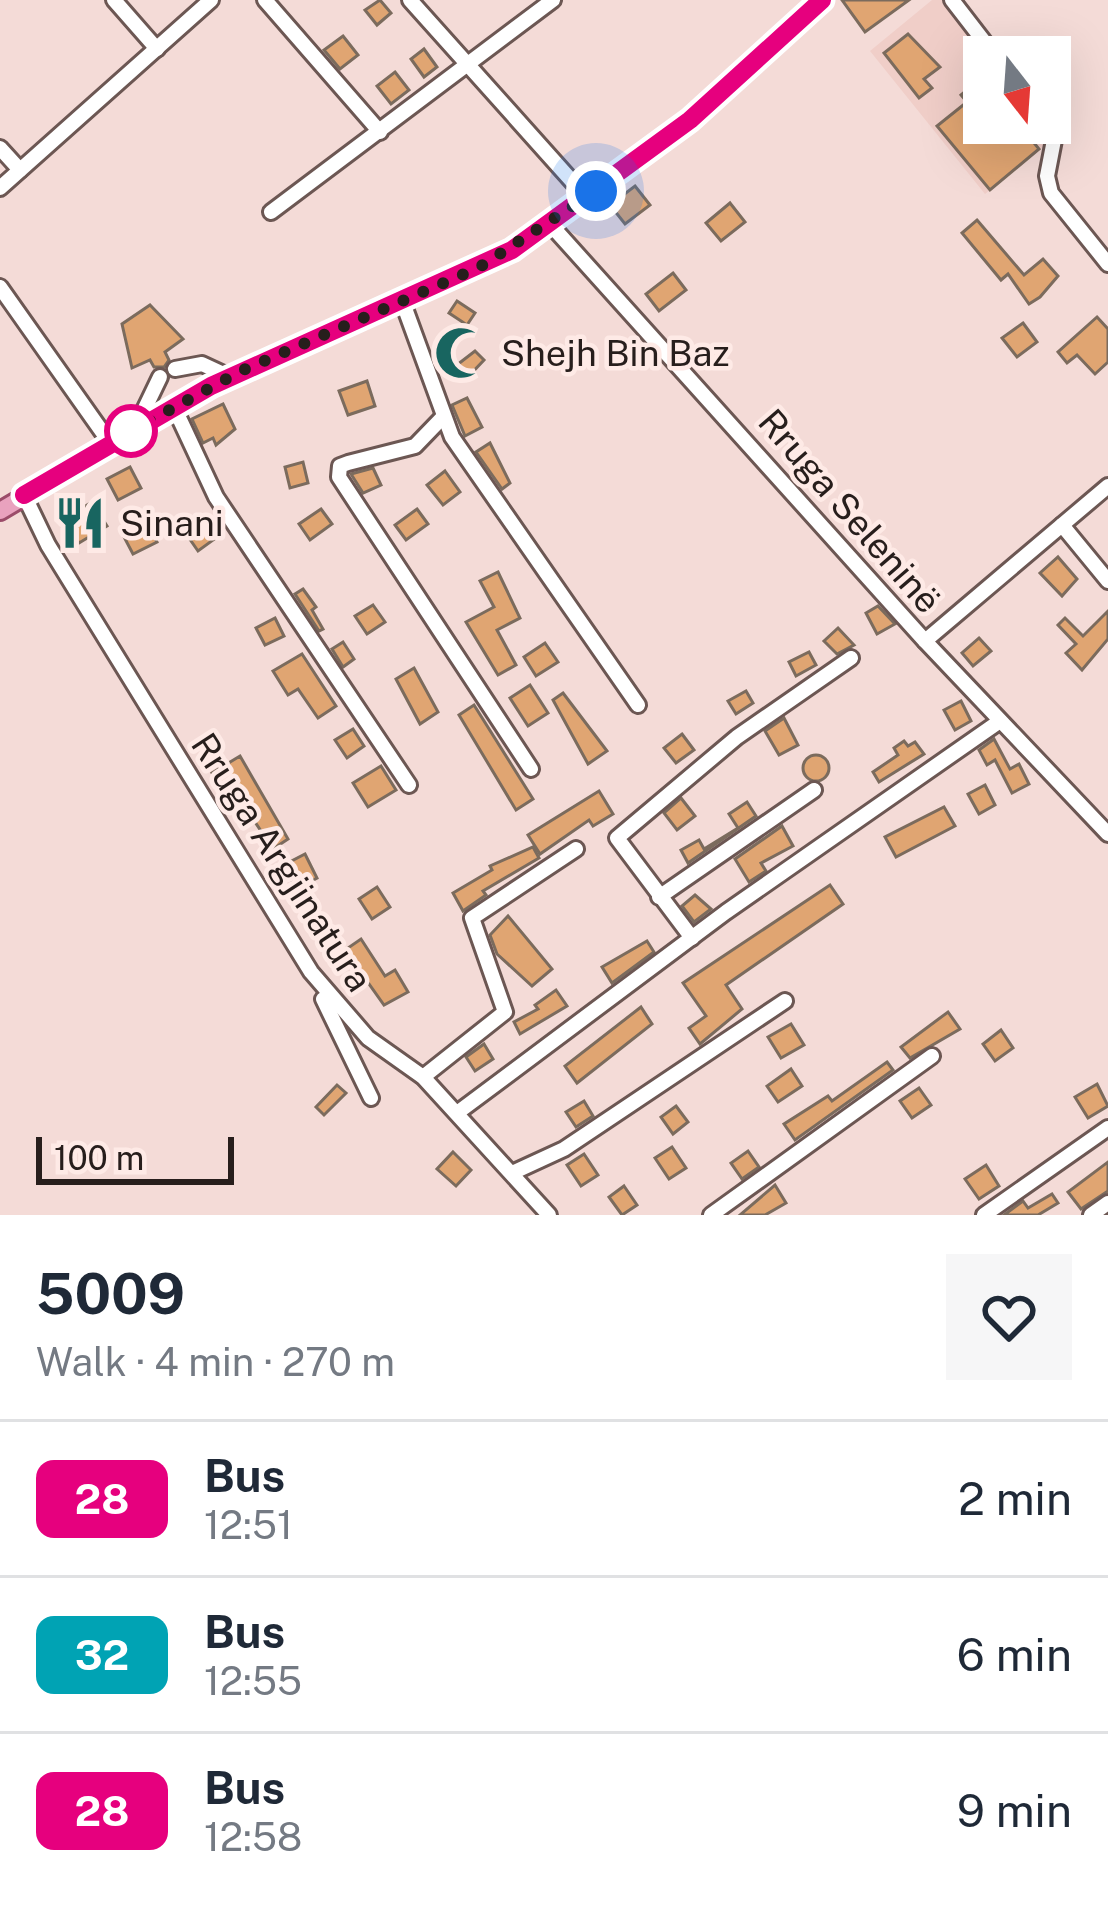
<!DOCTYPE html>
<html lang="en">
<head>
<meta charset="utf-8">
<style>
  :root { --surface:#fff; --page:#f6f6f7; --text:#1f2937; --muted:#747a83; --line:#e0e1e3 }
  body { margin:0; font-family:"Public Sans",sans-serif; background:var(--page); color:var(--text); height:100vh; display:flex; flex-direction:column; font-size:45px; white-space:nowrap }
  * { box-sizing:border-box; margin:0 }
  p { font-size:39px; color:var(--muted) }
  .icon { flex:none; width:66px; height:66px; fill:none; stroke:currentColor; stroke-width:2; stroke-linecap:round; stroke-linejoin:round }
  .map { position:relative; height:1215px; overflow:hidden }
  .details { display:flex; flex-direction:column; background:var(--surface); flex:1 }
  .details>* { flex:none }
  .badge { padding:0 24px; border-radius:18px; font-size:42px; line-height:78px }
  .needle { width:78px; rotate:163deg }
  .buttons { position:absolute; left:963px; top:36px; display:grid; gap:24px }
  .buttons a { display:grid; place-items:center; width:108px; height:108px; border-radius:0px; background:var(--surface); box-shadow:0 12px 48px #0002; font-size:60px }
  .scale { position:absolute; left:36px; bottom:30px; width:198px; box-sizing:border-box; padding-left:12px; border:6px solid #271e1c; border-top:0; font-size:33px; line-height:42px; white-space:nowrap; color:#271e1c; -webkit-text-stroke:9px #feeae6; paint-order:stroke }
  .you { position:absolute; width:60px; height:60px; margin:-30px; border:9px solid #fff; border-radius:50%; background:#1a73e8; box-shadow:0 0 0 18px #1a73e833 }
  .map>.badge { position:absolute; translate:-50% -50%; box-shadow:0 0 0 6px #fff }
  .round { display:grid; place-items:center; flex:none; width:126px; height:126px; border-radius:0px; background:var(--page) }
  .head { display:flex; align-items:center; justify-content:space-between; height:204px; padding:0 36px }
  h1 { font-size:57px; font-weight:700; line-height:90px }
  ul { padding:0; list-style:none }
  li { display:flex; align-items:center; gap:36px; height:156px; padding:0 36px; border-top:3px solid var(--line) }
  li div { flex:1 }
  li b { display:block; font-size:45px }
  li em { font-style:normal }
  li .badge { min-width:132px; font-weight:700; text-align:center }
  .map>svg:first-child { display:block }
  .built { fill:#f0cec8 }
  .building { fill:#e0a572; stroke:#7b6b5d; stroke-width:3 }
  .lines { fill:none; stroke-linecap:round; stroke-linejoin:round }
  .minor-casing { stroke:#6c5753; stroke-width:20 }
  .major-casing { stroke:#9b4c69; stroke-width:22 }
  .minor { stroke:#fff; stroke-width:14 }
  .major { stroke:#e9a2be; stroke-width:16 }
  .line-casing { stroke:#fff; stroke-width:27 }
  .line { stroke:#e6007e; stroke-width:18 }
  .walk { stroke:#271e1c; stroke-width:12; stroke-dasharray:0 21.6 }
  .stop-dot { fill:#fff; stroke:#e6007e; stroke-width:6 }
  .labels { text-anchor:middle; dominant-baseline:central; stroke-width:9; stroke-linejoin:round; paint-order:stroke }
  .poi-label { font-size:36px; fill:#271e1c; stroke:#feeae6; text-anchor:start }
  .street-label { font-size:36px; fill:#271e1c; stroke:#feeae6 }
</style>
</head>
<body>
<div class="map">
<svg width="1108" height="1215" viewBox="0 0 1108 1215">
  <rect width="100%" height="100%" fill="#f4dbd7"/>
  <!-- built -->
  <polygon class="built" points="932,0 942,0 986,57 984,123 1035,123 1049,142 985,194 870,51"/>
  <!-- building -->
  <g class="building">
    <polygon points="380,0 391,13 377,25 365,10"/>
    <polygon points="842,0 909,0 865,32"/>
    <polygon points="908,34 940,67 924,79 932,88 919,98 884,53"/>
    <polygon points="343,36 358,55 340,69 324,50"/>
    <polygon points="424,49 437,67 424,77 411,59"/>
    <polygon points="395,72 409,90 391,104 377,86"/>
    <polygon points="984,76 984,123 1018,123 1039,149 990,190 937,126 967,102 961,95"/>
    <polygon points="635,186 650,205 625,224 610,205"/>
    <polygon points="730,203 745,222 721,241 706,223"/>
    <polygon points="977,220 1024,275 1043,259 1058,276 1040,297 1029,304 1008,274 1001,280 962,233"/>
    <polygon points="673,273 686,290 659,311 646,294"/>
    <polygon points="457,301 475,313 467,325 449,313"/>
    <polygon points="150,305 183,339 165,352 169,360 164,367 154,367 150,360 132,368 122,324"/>
    <polygon points="1097,317 1108,329 1108,362 1095,374 1077,355 1067,363 1058,352"/>
    <polygon points="1023,323 1037,342 1017,357 1002,338"/>
    <polygon points="475,351 484,360 465,380 453,368"/>
    <polygon points="367,381 375,406 348,415 339,391"/>
    <polygon points="467,398 482,427 465,436 452,405"/>
    <polygon points="223,404 235,429 216,445 213,438 203,443 192,419"/>
    <polygon points="490,443 510,483 502,489 476,452"/>
    <polygon points="303,462 308,483 290,488 285,467"/>
    <polygon points="130,467 141,488 118,500 107,479"/>
    <polygon points="373,468 381,485 363,493 351,474"/>
    <polygon points="445,471 460,492 443,505 427,485"/>
    <polygon points="92,502 107,526 79,543 64,519"/>
    <polygon points="321,509 332,524 310,540 299,524"/>
    <polygon points="417,509 428,524 406,540 395,525"/>
    <polygon points="209,519 220,535 198,551 187,535"/>
    <polygon points="149,525 157,542 133,554 124,537"/>
    <polygon points="1058,557 1077,579 1062,596 1040,573"/>
    <polygon points="498,572 520,618 497,630 516,665 498,675 466,622 494,607 480,581"/>
    <polygon points="303,589 316,607 312,610 323,629 319,631 295,594"/>
    <polygon points="373,605 385,622 367,634 355,616"/>
    <polygon points="878,606 895,624 877,634 866,613"/>
    <polygon points="1108,611 1108,639 1082,670 1066,653 1076,644 1058,625 1065,618 1083,636"/>
    <polygon points="275,618 284,636 265,645 256,628"/>
    <polygon points="838,628 854,645 837,654 824,641"/>
    <polygon points="979,638 991,651 973,666 962,653"/>
    <polygon points="343,642 354,659 343,667 332,649"/>
    <polygon points="545,643 558,662 536,676 524,657"/>
    <polygon points="809,652 816,665 796,676 789,662"/>
    <polygon points="302,654 336,706 318,718 298,689 288,695 273,671"/>
    <polygon points="414,668 438,712 420,724 396,679"/>
    <polygon points="530,685 548,713 528,726 510,698"/>
    <polygon points="746,691 753,703 736,714 728,701"/>
    <polygon points="563,693 607,751 588,764 553,700"/>
    <polygon points="961,701 971,721 955,730 944,710"/>
    <polygon points="474,705 533,799 516,810 459,715"/>
    <polygon points="784,718 798,745 779,755 765,731"/>
    <polygon points="353,729 364,746 347,758 335,740"/>
    <polygon points="682,734 694,750 676,763 664,748"/>
    <polygon points="994,739 1010,769 1019,764 1029,784 1012,793 995,760 987,765 979,750"/>
    <polygon points="904,741 908,746 915,742 924,754 879,782 873,772 898,755 894,748"/>
    <circle cx="816" cy="768" r="13"/>
    <polygon points="240,756 288,839 273,849 235,792 227,797 212,773"/>
    <polygon points="381,766 396,790 368,807 353,783"/>
    <polygon points="985,785 995,805 979,814 968,794"/>
    <polygon points="599,791 613,814 593,826 589,820 540,854 528,835"/>
    <polygon points="681,798 695,816 677,830 664,813"/>
    <polygon points="747,802 756,816 688,863 681,850 699,840 704,849 738,828 729,814"/>
    <polygon points="944,807 955,826 896,857 885,837"/>
    <polygon points="782,826 793,846 761,863 766,871 749,882 735,859"/>
    <polygon points="533,847 539,858 483,891 486,895 463,911 453,893 492,870 490,866"/>
    <polygon points="305,854 317,878 296,889 284,865"/>
    <polygon points="830,885 843,904 726,985 742,1009 700,1044 689,1028 706,1016 683,983"/>
    <polygon points="377,887 390,907 372,919 359,899"/>
    <polygon points="695,895 711,909 694,922 682,906"/>
    <polygon points="508,916 552,969 532,986 497,954 490,935"/>
    <polygon points="361,939 385,976 395,970 408,992 384,1005 345,950"/>
    <polygon points="647,941 654,952 612,983 602,967"/>
    <polygon points="556,990 567,1006 520,1034 514,1022 538,1009 535,1005"/>
    <polygon points="641,1007 652,1024 577,1083 565,1066"/>
    <polygon points="948,1012 960,1029 910,1058 901,1047"/>
    <polygon points="791,1024 804,1045 781,1058 768,1037"/>
    <polygon points="1001,1030 1013,1048 995,1061 983,1044"/>
    <polygon points="484,1044 493,1059 475,1071 466,1057"/>
    <polygon points="887,1062 893,1070 795,1140 784,1124 828,1096 832,1101"/>
    <polygon points="791,1069 802,1086 778,1102 767,1086"/>
    <polygon points="1097,1084 1108,1106 1088,1118 1075,1097"/>
    <polygon points="337,1085 346,1093 324,1115 316,1107"/>
    <polygon points="919,1088 931,1105 912,1118 900,1101"/>
    <polygon points="584,1101 593,1116 576,1127 566,1112"/>
    <polygon points="676,1106 688,1122 673,1134 661,1117"/>
    <polygon points="672,1147 686,1168 669,1179 655,1158"/>
    <polygon points="748,1151 759,1167 742,1179 731,1163"/>
    <polygon points="453,1152 471,1170 456,1186 437,1169"/>
    <polygon points="584,1154 598,1175 581,1186 567,1165"/>
    <polygon points="1108,1162 1108,1191 1081,1209 1068,1192"/>
    <polygon points="986,1165 999,1186 979,1199 965,1179"/>
    <polygon points="775,1185 786,1203 765,1215 740,1215"/>
    <polygon points="624,1186 637,1205 622,1215 609,1197"/>
    <polygon points="1052,1194 1058,1203 1038,1215 1004,1215 1023,1201 1028,1208"/>
  </g>
  <g class="lines">
    <!-- minor casing -->
    <g class="minor-casing">
      <g id="minor">
        <polyline points="114,0 157,49"/>
        <polyline points="265,0 380,132"/>
        <polyline points="410,0 587,198"/>
        <polyline points="952,0 996,57"/>
        <polyline points="1045,123 1054,140 1047,176 1051,193 1108,264"/>
        <polyline points="0,148 20,170"/>
        <polyline points="0,188 211,0"/>
        <polyline points="271,212 553,0"/>
        <polyline points="550,224 925,641 1108,834"/>
        <polyline points="0,287 110,443"/>
        <polyline points="403,303 452,437 638,705"/>
        <polyline points="175,369 202,364 230,377"/>
        <polyline points="174,407 216,497 409,785"/>
        <polyline points="442,418 415,446 348,463 340,466 339,477 531,769"/>
        <polyline points="135,429 160,377"/>
        <polyline points="24,495 48,545 311,972 368,1038 423,1077 549,1215"/>
        <polyline points="1062,525 1108,581"/>
        <polyline points="925,641 1108,486"/>
        <polyline points="659,897 814,790"/>
        <polyline points="692,938 617,838 737,737 851,658"/>
        <polyline points="323,999 371,1098"/>
        <polyline points="423,1077 505,1012 472,918 576,849"/>
        <polyline points="457,1113 726,912 1000,721"/>
        <polyline points="512,1173 564,1149 785,1001"/>
        <polyline points="711,1215 932,1056"/>
        <polyline points="984,1215 1108,1128"/>
        <polyline points="1091,1215 1108,1203"/>
      </g>
    </g>
    <!-- major casing -->
    <g class="major-casing">
      <polyline id="major" points="0,511 211,386 512,250 690,120 822,0"/>
    </g>
    <!-- minor -->
    <use href="#minor" class="minor"/>
    <!-- major -->
    <use href="#major" class="major"/>
  </g>
  <g class="lines">
    <!-- line casing -->
    <g class="line-casing">
      <polyline id="line" points="24,495 211,386 512,250 690,120 822,0"/>
    </g>
    <!-- line -->
    <use href="#line" class="line"/>
    <!-- walk -->
    <polyline class="walk" points="131,431 241,371 478,268 596,191"/>
  </g>
  <!-- icons -->
  <defs>
    <g id="mosque-bare" transform="scale(4.14)"><path d="M3.5-4.9A6 6 0 1 0 3.5 4.9A5 5 0 1 1 3.5-4.9Z" fill="#186560" stroke="#feeae6" stroke-width="2.5" paint-order="stroke"/></g>
    <g id="restaurant-bare" transform="scale(4.14)"><path d="M-5-6h1v4h1v-4h1v4h1v-4h1v5L-1.5 .5V6h-2V.5L-5-1ZM5-6V6H3V1.5H1.5Q1.5-4 5-6Z" fill="#186560" stroke="#feeae6" stroke-width="2.5" paint-order="stroke"/></g>
  </defs>
  <g fill-rule="evenodd">
    <use href="#mosque-bare" x="461" y="353"/>
    <use href="#restaurant-bare" x="80" y="523"/>
  </g>
  <!-- markers -->
  <circle class="stop-dot" cx="131" cy="431" r="24"/>
  <g class="labels">
    <!-- poi labels -->
    <g class="poi-label">
      <text x="501" y="353">Shejh Bin Baz</text>
      <text x="120" y="523">Sinani</text>
    </g>
    <!-- street labels -->
    <g class="street-label">
      <text transform="translate(850 511) rotate(49)">Rruga Seleninë</text>
      <text transform="translate(282 862) rotate(57)">Rruga Argjinatura</text>
    </g>
  </g>
</svg>
<div class="buttons">
<a><svg class="needle" viewBox="-14 -14 28 28"><path d="M0-13l5 13h-10z" fill="#e53935"/><path d="M0 13l5-13h-10z" fill="#747a83"/></svg></a>
</div>
<div class="scale">100 m</div>
<div class="you" style="left:596px;top:191px"></div>
</div>
<section class="details">
<div class="head"><div><h1>5009</h1><p>Walk · 4 min · 270 m</p></div><a class="round"><svg class="icon" aria-label="heart" viewBox="0 0 24 24"><path d="M12 20l-8-8c-3-5 5-10 8-4 3-6 11-1 8 4z"/></svg></a></div>
<ul>
<li><span class="badge" style="background:#e6007e;color:#fff">28</span><div><b>Bus</b><p>12:51</p></div><em>2 min</em></li>
<li><span class="badge" style="background:#00a3b4;color:#fff">32</span><div><b>Bus</b><p>12:55</p></div><em>6 min</em></li>
<li><span class="badge" style="background:#e6007e;color:#fff">28</span><div><b>Bus</b><p>12:58</p></div><em>9 min</em></li>
</ul>
</section>
</body>
</html>
